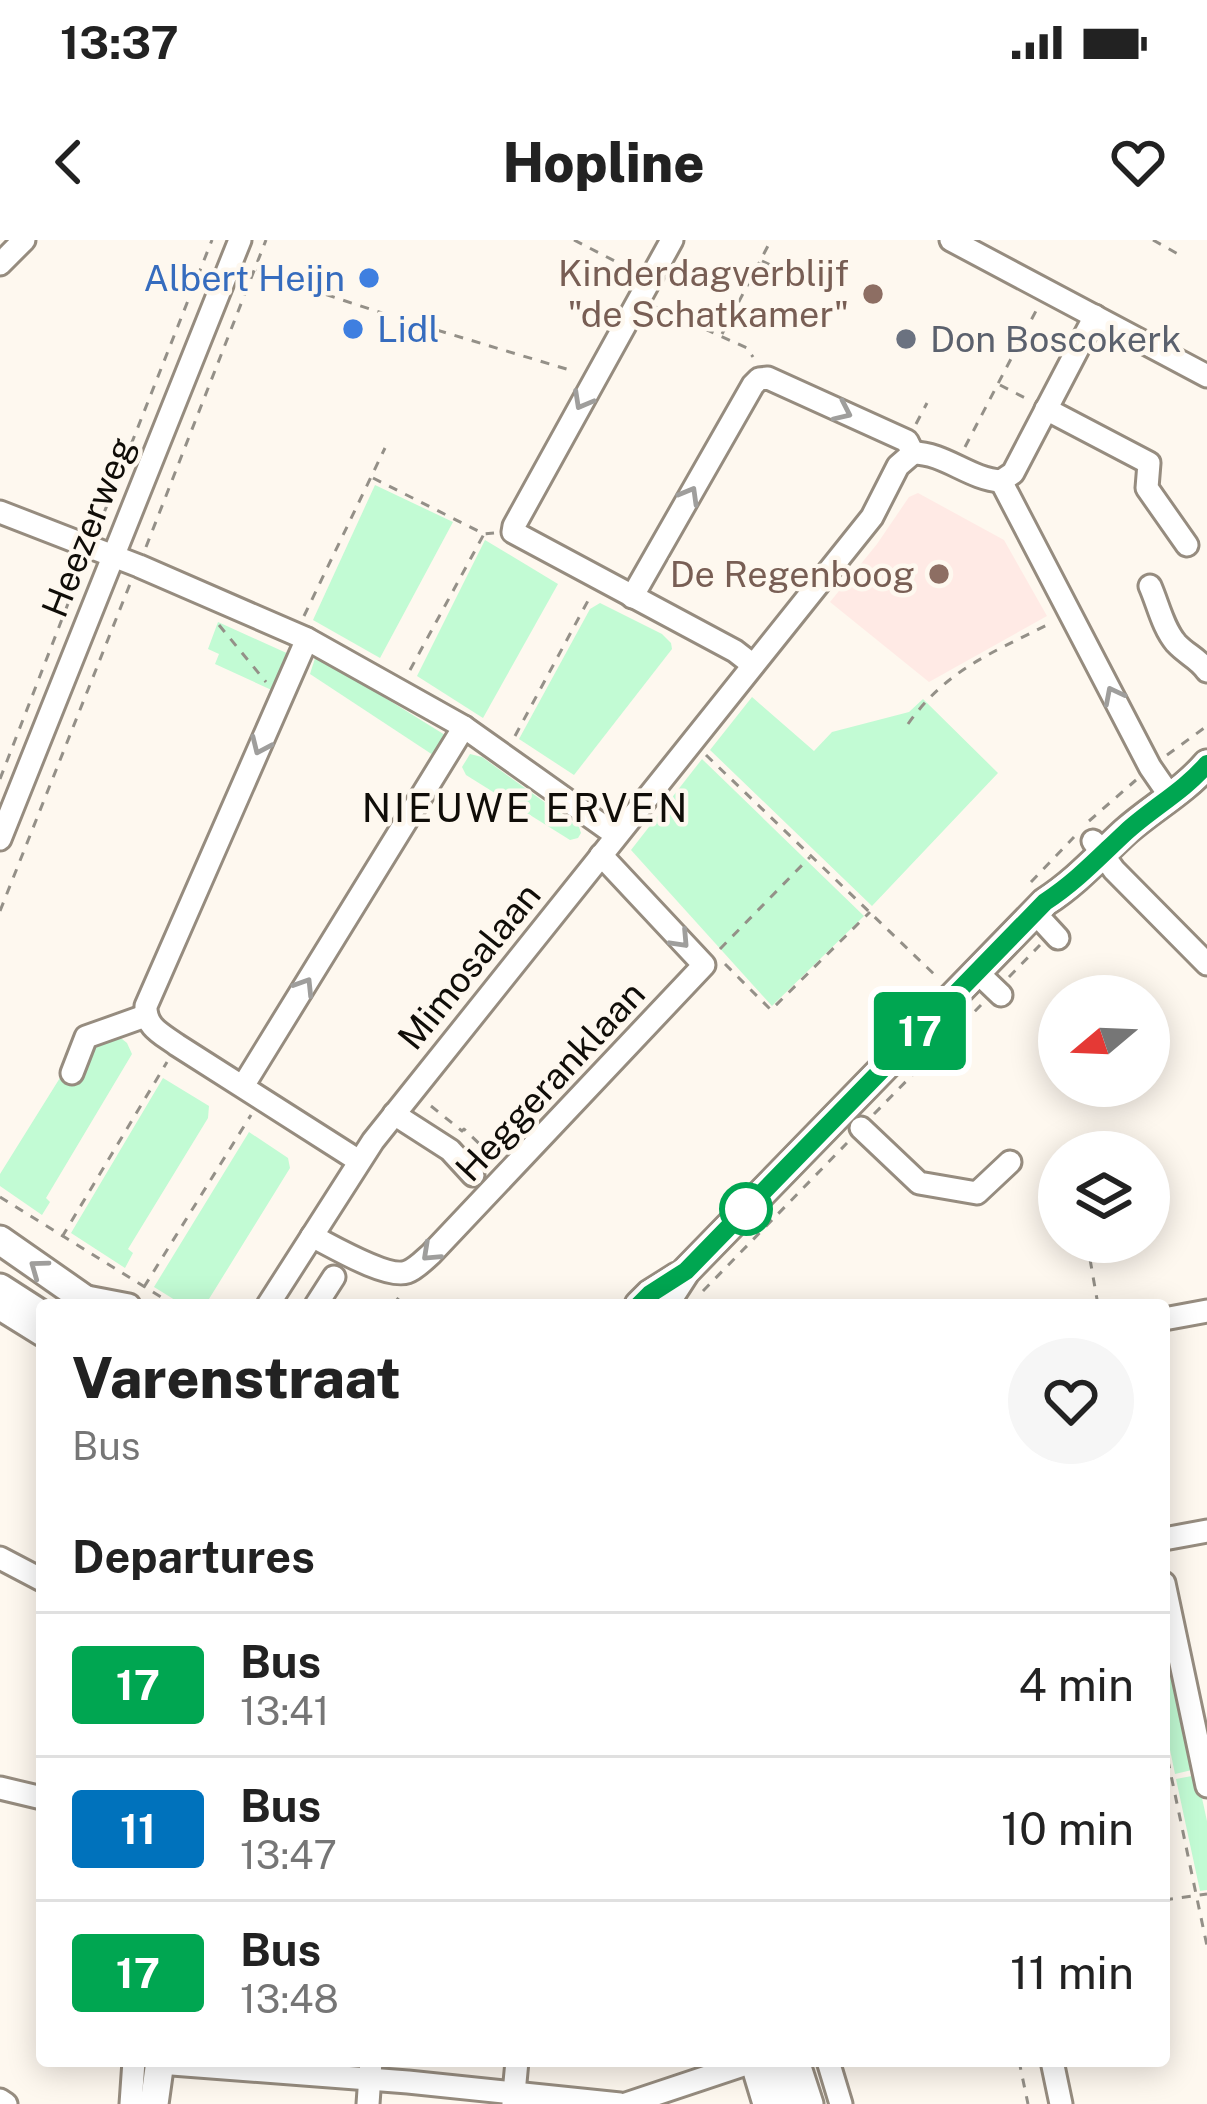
<!DOCTYPE html>
<html lang="en">
<head>
<meta charset="utf-8">
<style>
  :root { --surface:#fff; --page:#f6f6f6; --text:#222; --muted:#767676; --line:#e0e0e0 }
  body { margin:0; font-family:"Public Sans",sans-serif; background:var(--page); color:var(--text); height:100vh; display:flex; flex-direction:column; font-size:45px; white-space:nowrap }
  * { box-sizing:border-box; margin:0 }
  p { font-size:39px; color:var(--muted) }
  .icon { flex:none; width:66px; height:66px; fill:none; stroke:currentColor; stroke-width:2; stroke-linecap:round; stroke-linejoin:round }
  .map { position:relative; flex:1; overflow:hidden }
  .side { position:absolute; left:36px; top:1059px; width:1134px; height:768px; display:flex; flex-direction:column; background:var(--surface); border-radius:12px; box-shadow:0 6px 30px #0003 }
  .side>* { flex:none }
  .badge { padding:0 24px; border-radius:9px; font-size:42px; line-height:78px }
  .needle { width:78px; rotate:251deg }
  .buttons { position:absolute; left:1038px; top:735px; display:grid; gap:24px }
  .buttons a { display:grid; place-items:center; width:132px; height:132px; border-radius:50%; background:var(--surface); box-shadow:0 6px 30px #0003; font-size:60px }
  .map>.badge { position:absolute; translate:-50% -50%; box-shadow:0 0 0 6px #fff }
  h2 { padding:0 36px; font-size:45px; line-height:108px }
  .round { display:grid; place-items:center; flex:none; width:126px; height:126px; border-radius:63px; background:var(--page) }
  .head { display:flex; align-items:center; justify-content:space-between; height:204px; padding:0 36px }
  h1 { font-size:57px; font-weight:800; line-height:90px }
  ul { padding:0; list-style:none }
  li { display:flex; align-items:center; gap:36px; height:144px; padding:0 36px; border-top:3px solid var(--line) }
  li div { flex:1 }
  li b { display:block; font-size:45px }
  li em { font-style:normal }
  li .badge { min-width:132px; font-weight:700; text-align:center }
  .status { display:flex; justify-content:space-between; align-items:center; height:84px; padding:0 60px; background:var(--surface); direction:ltr }
  .status svg { height:33px; fill:currentColor }
  header { display:flex; justify-content:space-between; align-items:center; height:156px; padding:0 36px; background:var(--surface); font-size:54px; font-weight:800 }
  .map>svg:first-child { display:block }
  .education { fill:#ffeae5 }
  .green { fill:#c2fbd4 }
  .lines { fill:none; stroke-linecap:round; stroke-linejoin:round }
  .minor-casing { stroke:#968c7f; stroke-width:27 }
  .major-casing { stroke:#968c7f; stroke-width:33 }
  .path { stroke:#949088; stroke-width:3; stroke-dasharray:9 9; stroke-linecap:butt }
  .minor { stroke:#fff; stroke-width:21 }
  .major { stroke:#fff; stroke-width:27 }
  .oneway { stroke:#9f9e9c }
  .line-casing { stroke:#fff; stroke-width:27 }
  .line { stroke:#00a651; stroke-width:18 }
  .shop-dot { fill:#3f7fe0; stroke:#fef8ef; stroke-width:4.5 }
  .education-dot { fill:#8d6e63; stroke:#fef8ef; stroke-width:4.5 }
  .worship-dot { fill:#6b7280; stroke:#fef8ef; stroke-width:4.5 }
  .stop-dot { fill:#fff; stroke:#00a651; stroke-width:6 }
  .labels { text-anchor:middle; dominant-baseline:central; stroke-width:9; stroke-linejoin:round; paint-order:stroke }
  .education-label { font-size:36px; fill:#785e54; stroke:#fef8ef; text-anchor:end }
  .shop-label { font-size:36px; fill:#366cbe; stroke:#fef8ef; text-anchor:end }
  .worship-label { font-size:36px; fill:#5b616d; stroke:#fef8ef; text-anchor:start }
  .street-label { font-size:36px; fill:#100d08; stroke:#fef8ef }
  .neighbourhood-label { font-size:39px; letter-spacing:3px; fill:#100d08; stroke:#fef8ef }
</style>
</head>
<body>
<div class="status"><b>13:37</b><svg viewBox="0 0 49 12"><path d="M0 12V9h3v3zM5 12V6h3v6zM10 12V3h3v9zM15 12V0h3v12zM26 1h20v11H26zM47 4h2v5h-2z"/></svg></div>
<header><svg class="icon" aria-label="back" viewBox="0 0 24 24"><path d="M15 5l-7 7 7 7"/></svg>Hopline<svg class="icon" aria-label="heart" viewBox="0 0 24 24"><path d="M12 20l-8-8c-3-5 5-10 8-4 3-6 11-1 8 4z"/></svg></header>
<div class="map">
<svg width="1207" height="1864" viewBox="0 0 1207 1864">
  <rect width="100%" height="100%" fill="#fef8ef"/>
  <!-- education -->
  <polygon class="education" points="918,253 1004,300 1047,376 929,442 830,362 877,304 909,257"/>
  <!-- green -->
  <g class="green">
    <polygon points="375,245 453,282 380,418 313,380"/>
    <polygon points="485,300 558,344 483,478 417,436"/>
    <polygon points="600,363 662,394 671,403 672,409 574,535 519,499 590,369"/>
    <polygon points="218,382 291,415 276,452 215,424 219,414 208,409"/>
    <polygon points="316,415 445,495 433,515 310,434"/>
    <polygon points="752,457 814,511 832,492 909,472 923,459 998,533 872,666 710,510"/>
    <polygon points="470,514 482,517 579,587 581,593 578,598 570,600 466,535 462,527"/>
    <polygon points="702,519 864,676 772,766 631,610"/>
    <polygon points="117,795 127,803 132,814 46,958 50,962 42,975 0,946 0,934 63,833 94,801"/>
    <polygon points="163,838 209,866 208,878 128,1009 133,1013 125,1028 71,993"/>
    <polygon points="249,892 288,918 290,928 209,1059 215,1065 183,1065 154,1047"/>
    <polygon points="1176,1434 1196,1529 1175,1534 1164,1481 1164,1437"/>
    <polygon points="1197,1535 1207,1581 1207,1650 1200,1651 1176,1539"/>
  </g>
  <g class="lines">
    <!-- minor casing -->
    <g class="minor-casing">
      <g id="minor">
        <polyline points="672,0 514,286 513,292 735,411 753,425"/>
        <polyline points="951,0 1207,136"/>
        <polyline points="0,24 24,0"/>
        <polyline points="1046,169 1149,223 1147,248 1187,305"/>
        <path d="M913 213C945 213 969 239 1001 241L1013 233 1095 76"/>
        <polyline points="1001,241 1150,527 1170,556"/>
        <polyline points="0,272 139,326 307,399 464,487 616,595"/>
        <path d="M1150 346C1158 364 1163 388 1176 403 1187 415 1198 418 1207 431"/>
        <polyline points="632,357 753,145 759,139 768,138 907,201 913,213"/>
        <path d="M307 399 146 766C145 787 162 794 177 805L359 921"/>
        <polyline points="0,599 240,0"/>
        <polyline points="1093,601 1114,630 1207,724"/>
        <polyline points="1035,673 1058,698"/>
        <polyline points="977,732 1001,755"/>
        <polyline points="72,833 86,797 145,776"/>
        <polyline points="243,846 464,487"/>
        <polyline points="394,874 450,910 473,935"/>
        <polyline points="861,888 919,943 977,953 1010,922"/>
        <path d="M312 996C332 1006 387 1039 407 1032 416 1029 424 1020 431 1014L704 725 601 615"/>
        <polyline points="82,1056 129,1065"/>
        <polyline points="268,1065 373,901 872,277 898,226 913,213"/>
        <polyline points="316,1065 334,1037"/>
        <polyline points="0,1069 42,1095"/>
        <polyline points="1164,1079 1207,1071"/>
        <polyline points="1164,1299 1207,1291"/>
        <polyline points="0,1318 42,1340"/>
        <polyline points="1164,1343 1207,1546"/>
        <polyline points="0,1548 42,1558"/>
        <polyline points="751,1821 764,1864"/>
        <polyline points="828,1821 841,1864"/>
        <polyline points="1052,1821 1061,1864"/>
        <polyline points="159,1823 408,1842 620,1864"/>
        <polyline points="0,1860 6,1864"/>
        <polyline points="131,1864 134,1821"/>
        <polyline points="368,1864 371,1821"/>
        <polyline points="513,1864 517,1821"/>
        <polyline points="626,1864 752,1822"/>
      </g>
    </g>
    <!-- major casing -->
    <g class="major-casing">
      <g id="major">
        <polyline points="0,1000 93,1065"/>
        <polyline points="0,1048 42,1075"/>
        <polyline points="639,1065 650,1054 677,1037"/>
        <path d="M664 1065 686 1031 1045 662C1076 642 1098 617 1125 592 1152 568 1184 551 1207 524"/>
        <polyline points="772,1821 786,1864"/>
        <polyline points="795,1821 809,1864"/>
        <polyline points="154,1864 160,1821"/>
      </g>
    </g>
    <!-- path -->
    <g class="path">
      <polyline points="574,0 634,31"/>
      <polyline points="1153,0 1178,14"/>
      <polyline points="762,21 775,27"/>
      <polyline points="257,29 274,36"/>
      <polyline points="309,49 382,73"/>
      <polyline points="656,67 747,108 753,117"/>
      <polyline points="420,85 573,131"/>
      <polyline points="722,94 771,0"/>
      <polyline points="1000,145 1029,160"/>
      <polyline points="916,184 927,163"/>
      <polyline points="965,207 1038,67"/>
      <polyline points="373,238 484,294 494,293"/>
      <polyline points="98,288 212,0"/>
      <polyline points="146,307 266,0"/>
      <polyline points="304,376 385,208"/>
      <polyline points="219,385 266,442"/>
      <polyline points="410,430 484,294"/>
      <path d="M908 484C947 429 992 413 1051 383"/>
      <polyline points="515,496 590,357"/>
      <polyline points="706,515 937,737"/>
      <polyline points="1167,515 1207,486"/>
      <polyline points="0,539 83,325"/>
      <polyline points="1089,581 1136,540"/>
      <polyline points="1031,642 1074,597"/>
      <polyline points="0,671 130,344"/>
      <polyline points="720,709 810,617"/>
      <polyline points="725,724 771,770 870,672"/>
      <polyline points="1009,737 1040,705"/>
      <polyline points="431,866 462,891 464,889 494,918"/>
      <polyline points="874,874 981,765"/>
      <polyline points="0,957 174,1065"/>
      <polyline points="62,997 167,822"/>
      <polyline points="1087,1002 1098,1065"/>
      <polyline points="144,1047 251,875"/>
      <polyline points="703,1051 847,903"/>
      <polyline points="393,1065 400,1056"/>
      <polyline points="1164,1502 1207,1706"/>
      <polyline points="1164,1660 1207,1654"/>
      <polyline points="1019,1821 1028,1864"/>
    </g>
    <!-- minor -->
    <use href="#minor" class="minor"/>
    <!-- major -->
    <use href="#major" class="major"/>
  </g>
  <!-- one-way arrows -->
  <defs><path id="oneway-chevron" d="M-2-3.5L2.5 0L-2 3.5" fill="none" stroke-width="1.6" stroke-linecap="round" stroke-linejoin="round" transform="scale(3)"/></defs>
  <g class="oneway">
    <use href="#oneway-chevron" transform="translate(582 161) rotate(119)"/>
    <use href="#oneway-chevron" transform="translate(843 172) rotate(25)"/>
    <use href="#oneway-chevron" transform="translate(690 255) rotate(-60)"/>
    <use href="#oneway-chevron" transform="translate(1113 455) rotate(-117)"/>
    <use href="#oneway-chevron" transform="translate(260 506) rotate(114)"/>
    <use href="#oneway-chevron" transform="translate(681 700) rotate(47)"/>
    <use href="#oneway-chevron" transform="translate(305 746) rotate(-58)"/>
    <use href="#oneway-chevron" transform="translate(430 1013) rotate(137)"/>
    <use href="#oneway-chevron" transform="translate(38 1028) rotate(-144)"/>
  </g>
  <g class="lines">
    <!-- line casing -->
    <g class="line-casing">
      <path id="line" d="M639 1065 650 1054 686 1031 1045 662C1076 642 1099 617 1126 592 1152 568 1184 551 1207 524"/>
    </g>
    <!-- line -->
    <use href="#line" class="line"/>
  </g>
  <!-- markers -->
  <g class="shop-dot">
    <circle cx="369" cy="38" r="12"/>
    <circle cx="353" cy="89" r="12"/>
  </g>
  <g class="education-dot">
    <circle cx="873" cy="54" r="12"/>
    <circle cx="939" cy="334" r="12"/>
  </g>
  <circle class="worship-dot" cx="906" cy="99" r="12"/>
  <circle class="stop-dot" cx="746" cy="969" r="24"/>
  <g class="labels">
    <!-- education labels -->
    <g class="education-label">
      <text x="849" y="33">Kinderdagverblijf<tspan x="849" dy="41">"de Schatkamer"</tspan></text>
      <text x="915" y="334">De Regenboog</text>
    </g>
    <!-- shop labels -->
    <g class="shop-label">
      <text x="345" y="38">Albert Heijn</text>
      <text x="377" y="89" text-anchor="start">Lidl</text>
    </g>
    <!-- worship labels -->
    <g class="worship-label">
      <text x="930" y="99">Don Boscokerk</text>
    </g>
    <!-- street labels -->
    <g class="street-label">
      <text transform="translate(88 287) rotate(-68)">Heezerweg</text>
      <text transform="translate(469 726) rotate(-51)">Mimosalaan</text>
      <text transform="translate(550 841) rotate(-47)">Heggeranklaan</text>
    </g>
    <!-- neighbourhood labels -->
    <g class="neighbourhood-label">
      <text x="526" y="568">NIEUWE ERVEN</text>
    </g>
  </g>
</svg>
<div class="buttons">
<a><svg class="needle" viewBox="-14 -14 28 28"><path d="M0-13l5 13h-10z" fill="#e53935"/><path d="M0 13l5-13h-10z" fill="#767676"/></svg></a>
<a><svg class="icon" aria-label="layers" viewBox="0 0 24 24"><path d="M12 4l9 5-9 5-9-5zM3 14l9 5 9-5"/></svg></a>
</div>
<b class="badge" style="left:920px;top:791px;background:#00a651;color:#fff">17</b>
<section class="side">
<div class="head"><div><h1>Varenstraat</h1><p>Bus</p></div><a class="round"><svg class="icon" aria-label="heart" viewBox="0 0 24 24"><path d="M12 20l-8-8c-3-5 5-10 8-4 3-6 11-1 8 4z"/></svg></a></div>
<h2>Departures</h2>
<ul>
<li><span class="badge" style="background:#00a651;color:#fff">17</span><div><b>Bus</b><p>13:41</p></div><em>4 min</em></li>
<li><span class="badge" style="background:#0072bc;color:#fff">11</span><div><b>Bus</b><p>13:47</p></div><em>10 min</em></li>
<li><span class="badge" style="background:#00a651;color:#fff">17</span><div><b>Bus</b><p>13:48</p></div><em>11 min</em></li>
</ul>
</section>
</div>
</body>
</html>
